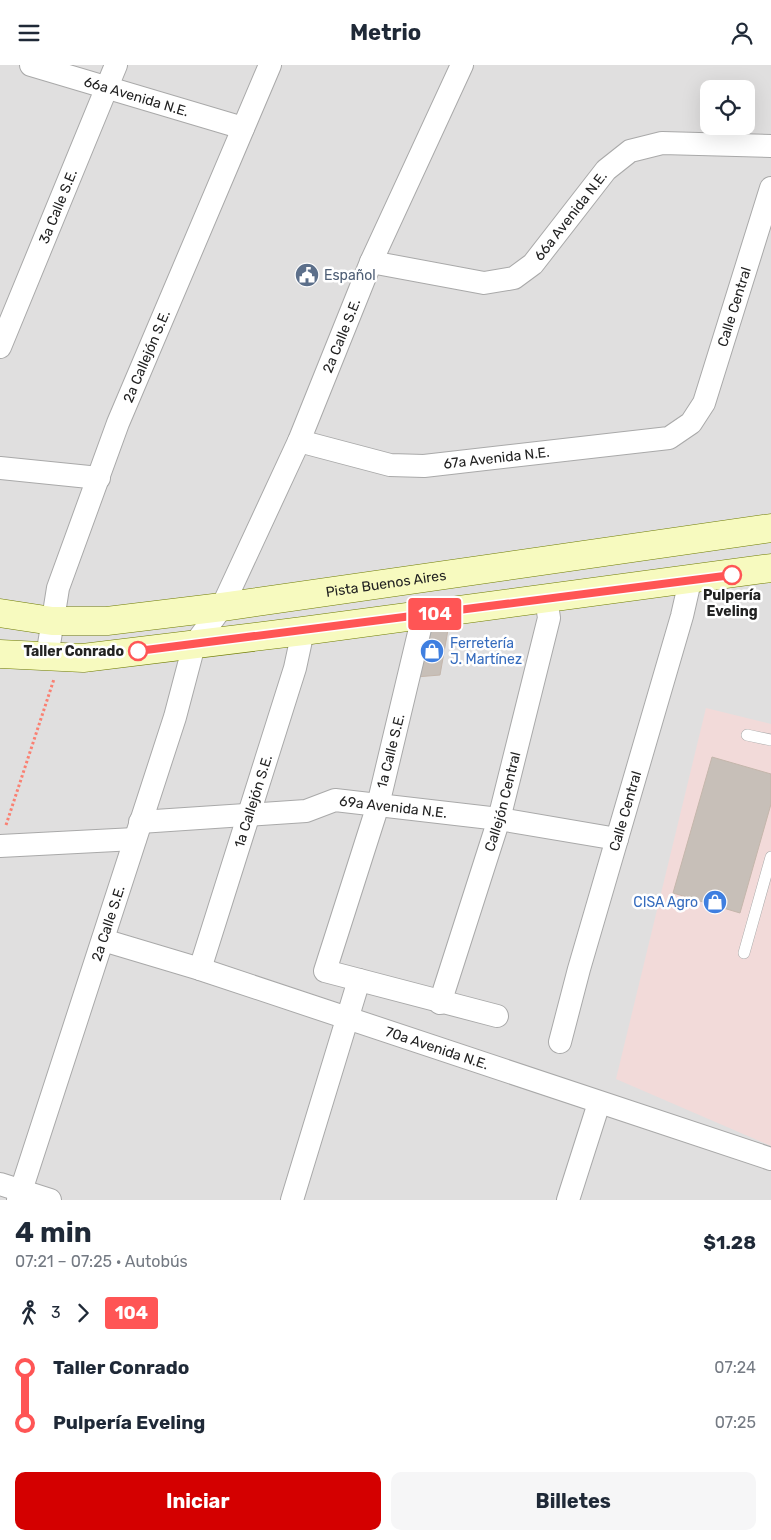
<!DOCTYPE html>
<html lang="es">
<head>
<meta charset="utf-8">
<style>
  :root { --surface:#fff; --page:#f6f6f7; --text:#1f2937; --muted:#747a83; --accent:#d40000 }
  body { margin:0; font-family:Rubik,sans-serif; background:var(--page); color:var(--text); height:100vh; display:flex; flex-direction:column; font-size:19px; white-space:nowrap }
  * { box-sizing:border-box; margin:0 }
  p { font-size:16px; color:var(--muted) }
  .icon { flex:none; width:28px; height:28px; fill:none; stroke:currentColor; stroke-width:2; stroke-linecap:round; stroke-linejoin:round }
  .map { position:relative; height:1135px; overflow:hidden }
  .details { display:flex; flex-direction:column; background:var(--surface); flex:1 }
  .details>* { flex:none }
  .badge { padding:0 10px; border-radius:4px; font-size:18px; line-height:32px }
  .buttons { position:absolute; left:700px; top:15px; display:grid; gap:10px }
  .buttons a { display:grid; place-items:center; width:55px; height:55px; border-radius:10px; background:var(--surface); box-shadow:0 5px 20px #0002; font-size:25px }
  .map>.badge { position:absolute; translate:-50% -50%; box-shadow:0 0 0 2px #fff }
  .legs { display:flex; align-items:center; gap:8px; height:55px; padding:0 15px; font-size:16px }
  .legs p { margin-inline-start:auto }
  .summary { display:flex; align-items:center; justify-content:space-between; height:85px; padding:0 15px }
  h1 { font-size:28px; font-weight:700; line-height:38px }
  .primary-button { display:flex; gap:10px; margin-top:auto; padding:10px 15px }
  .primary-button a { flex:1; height:58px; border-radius:10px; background:var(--accent); color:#fff; font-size:20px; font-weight:700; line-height:58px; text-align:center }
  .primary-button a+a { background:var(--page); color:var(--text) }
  ul { padding:0 15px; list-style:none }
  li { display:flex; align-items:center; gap:18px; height:55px; font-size:19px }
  li i { display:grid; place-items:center; width:8px; height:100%; margin:0 6px; background:currentColor }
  li i::after { content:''; width:12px; height:12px; margin:-6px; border:4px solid; border-radius:50%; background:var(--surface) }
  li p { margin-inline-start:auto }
  li:first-child i { background:linear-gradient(#0000 50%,currentColor 0) }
  li:last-child i { background:linear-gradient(currentColor 50%,#0000 0) }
  header { display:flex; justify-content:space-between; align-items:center; height:65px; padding:0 15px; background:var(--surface); font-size:22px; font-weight:700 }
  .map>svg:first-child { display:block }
  .residential { fill:#e0dfdf; fill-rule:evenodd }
  .commercial { fill:#f2dad9 }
  .building { fill:#c7bfb8; stroke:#c4b6ab }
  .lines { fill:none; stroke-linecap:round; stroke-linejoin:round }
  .service-casing { stroke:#a9a9a9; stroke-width:12 }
  .minor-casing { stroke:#a9a9a9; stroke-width:24 }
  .secondary-casing { stroke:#707d05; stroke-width:29 }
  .path { stroke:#fa8072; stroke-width:3; stroke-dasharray:2.5 2.5; stroke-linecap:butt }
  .service { stroke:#fff; stroke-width:11 }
  .minor { stroke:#fff; stroke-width:22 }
  .secondary { stroke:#f7fabf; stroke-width:28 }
  .line-1-casing { stroke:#fff; stroke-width:11 }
  .line-1 { stroke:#f55; stroke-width:8 }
  .stop-1-dot { fill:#fff; stroke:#f55; stroke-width:2.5 }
  .labels { text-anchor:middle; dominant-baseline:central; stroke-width:5; stroke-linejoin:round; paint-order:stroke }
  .street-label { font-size:14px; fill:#222; stroke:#fff }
  .service-label { font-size:14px; fill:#4e5e75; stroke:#fff; text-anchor:start }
  .stop-label { font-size:14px; font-weight:bold; fill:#222; stroke:#fff }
  .shop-label { font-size:14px; fill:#366cbe; stroke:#fff; text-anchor:start }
</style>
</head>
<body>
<header><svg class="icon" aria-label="menu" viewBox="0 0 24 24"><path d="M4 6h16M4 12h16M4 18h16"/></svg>Metrio<svg class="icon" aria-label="person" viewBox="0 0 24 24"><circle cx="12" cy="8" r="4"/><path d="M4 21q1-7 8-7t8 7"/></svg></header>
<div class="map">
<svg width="771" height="1135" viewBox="0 0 771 1135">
  <rect width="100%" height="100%" fill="#f2efe9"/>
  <!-- residential -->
  <path class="residential" d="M0 0H771V1135H0ZM709 24H746V61H709Z"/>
  <!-- commercial -->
  <polygon class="commercial" points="706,643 771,659 771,1081 616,1014"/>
  <!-- building -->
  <g class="building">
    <polygon points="449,559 440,610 416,612 425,562"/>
    <polygon points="712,692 771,709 771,739 740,848 673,828"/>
  </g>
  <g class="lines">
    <!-- service casing -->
    <g class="service-casing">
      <g id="service">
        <polyline points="747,670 771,675"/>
        <polyline points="744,888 771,792"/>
      </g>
    </g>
    <!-- minor casing -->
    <g class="minor-casing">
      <g id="minor">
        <path id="s1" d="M31 0 243 63"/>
        <path id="s2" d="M371 197 484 218 514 213 533 199 606 105 630 86 662 78 771 81"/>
        <path id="s3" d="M0 282 116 0"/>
        <path id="s4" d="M299 376 390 400 424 401 669 373 691 358 704 338 771 123"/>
        <polyline points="0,403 99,413"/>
        <polyline points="423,551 378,740 325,906 497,951"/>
        <path id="s5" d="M47 592 58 523 118 358 270 0"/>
        <path id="s6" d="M140 757 306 746 335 735 499 754 617 774"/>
        <polyline points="0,781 135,774"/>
        <path id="s7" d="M103 875 200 904 771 1094"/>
        <path id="s8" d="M200 904 295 603 303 566"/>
        <path id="s9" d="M440 938 499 754 549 553 546 533"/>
        <path id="s10" d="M560 977 579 904 682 551 690 516"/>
        <polyline points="0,1119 50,1135"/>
        <path id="s11" d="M18 1135 175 652 194 580 222 542 299 376 371 197 462 0"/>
        <polyline points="292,1135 359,915"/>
        <polyline points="568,1135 599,1038"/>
      </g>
    </g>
    <!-- secondary casing -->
    <g class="secondary-casing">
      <g id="secondary">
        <path id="s12" d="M0 548 52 556H107L222 542 771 463"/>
        <polyline points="0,589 83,593 303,566 771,503"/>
      </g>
    </g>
    <!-- path -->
    <polyline class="path" points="6,760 54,614"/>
    <!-- service -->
    <use href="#service" class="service"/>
    <!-- minor -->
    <use href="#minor" class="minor"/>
    <!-- secondary -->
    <use href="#secondary" class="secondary"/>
  </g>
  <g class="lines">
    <!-- line-1 casing -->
    <g class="line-1-casing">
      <polyline id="line-1" points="138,586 732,510"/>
    </g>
    <!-- line-1 -->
    <use href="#line-1" class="line-1"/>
  </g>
  <!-- icons -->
  <defs>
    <g id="civic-disc" transform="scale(1.25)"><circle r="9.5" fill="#5c6f8a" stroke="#fff"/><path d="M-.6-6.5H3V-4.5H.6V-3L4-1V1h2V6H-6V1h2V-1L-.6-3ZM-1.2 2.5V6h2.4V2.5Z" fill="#fff"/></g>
    <g id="shop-disc" transform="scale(1.25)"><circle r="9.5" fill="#3f7fe0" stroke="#fff"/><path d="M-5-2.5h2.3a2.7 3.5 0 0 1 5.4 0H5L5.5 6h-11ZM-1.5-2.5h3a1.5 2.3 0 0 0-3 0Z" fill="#fff"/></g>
  </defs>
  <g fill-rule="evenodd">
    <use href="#civic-disc" x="307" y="210"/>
    <use href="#shop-disc" x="432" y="586"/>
    <use href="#shop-disc" x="715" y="837"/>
  </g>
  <!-- markers -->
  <g class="stop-1-dot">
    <circle cx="732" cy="510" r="9"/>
    <circle cx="138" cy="586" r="9"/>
  </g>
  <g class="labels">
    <!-- street labels -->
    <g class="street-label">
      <text stroke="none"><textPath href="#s1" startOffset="110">66a Avenida N.E.</textPath></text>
      <text stroke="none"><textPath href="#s3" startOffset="152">3a Calle S.E.</textPath></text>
      <text stroke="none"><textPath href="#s2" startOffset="230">66a Avenida N.E.</textPath></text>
      <text stroke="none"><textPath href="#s4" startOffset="526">Calle Central</textPath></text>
      <text stroke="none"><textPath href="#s11" startOffset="926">2a Calle S.E.</textPath></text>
      <text stroke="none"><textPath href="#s5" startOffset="318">2a Callejón S.E.</textPath></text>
      <text stroke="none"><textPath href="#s4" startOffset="201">67a Avenida N.E.</textPath></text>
      <text stroke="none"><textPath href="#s12" startOffset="389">Pista Buenos Aires</textPath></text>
      <text transform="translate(391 686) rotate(-76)">1a Calle S.E.</text>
      <text stroke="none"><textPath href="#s8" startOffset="176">1a Callejón S.E.</textPath></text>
      <text stroke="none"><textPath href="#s9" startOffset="211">Callejón Central</textPath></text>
      <text stroke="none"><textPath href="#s6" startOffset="256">69a Avenida N.E.</textPath></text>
      <text stroke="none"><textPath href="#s10" startOffset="240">Calle Central</textPath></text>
      <text stroke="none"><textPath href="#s11" startOffset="291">2a Calle S.E.</textPath></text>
      <text stroke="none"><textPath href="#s7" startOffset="351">70a Avenida N.E.</textPath></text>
    </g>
    <!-- service labels -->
    <g class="service-label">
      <text x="324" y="210">Español</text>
    </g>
    <!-- stop labels -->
    <g class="stop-label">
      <text x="732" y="530">Pulpería<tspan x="732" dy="16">Eveling</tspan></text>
      <text x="124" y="586" text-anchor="end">Taller Conrado</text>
    </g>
    <!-- shop labels -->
    <g class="shop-label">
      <text x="450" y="578">Ferretería<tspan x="450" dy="16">J. Martínez</tspan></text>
      <text x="698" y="837" text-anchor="end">CISA Agro</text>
    </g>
  </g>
</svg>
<div class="buttons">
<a><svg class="icon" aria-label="locate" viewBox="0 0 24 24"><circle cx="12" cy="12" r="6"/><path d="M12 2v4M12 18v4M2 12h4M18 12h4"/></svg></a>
</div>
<b class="badge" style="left:435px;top:549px;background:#f55;color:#fff">104</b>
</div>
<section class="details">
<div class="summary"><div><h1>4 min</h1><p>07:21 – 07:25 · Autobús</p></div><b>$1.28</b></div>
<div class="legs"><svg class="icon" aria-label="walk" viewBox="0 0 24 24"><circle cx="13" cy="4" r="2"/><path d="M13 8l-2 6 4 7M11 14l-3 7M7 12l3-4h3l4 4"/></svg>3<svg class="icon" aria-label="forward" viewBox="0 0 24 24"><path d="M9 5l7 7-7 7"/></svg><b class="badge" style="background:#f55;color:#fff">104</b></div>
<ul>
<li><i style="color:#f55"></i><b>Taller Conrado</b><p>07:24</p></li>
<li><i style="color:#f55"></i><b>Pulpería Eveling</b><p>07:25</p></li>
</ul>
<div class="primary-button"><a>Iniciar</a><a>Billetes</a></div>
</section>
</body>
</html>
